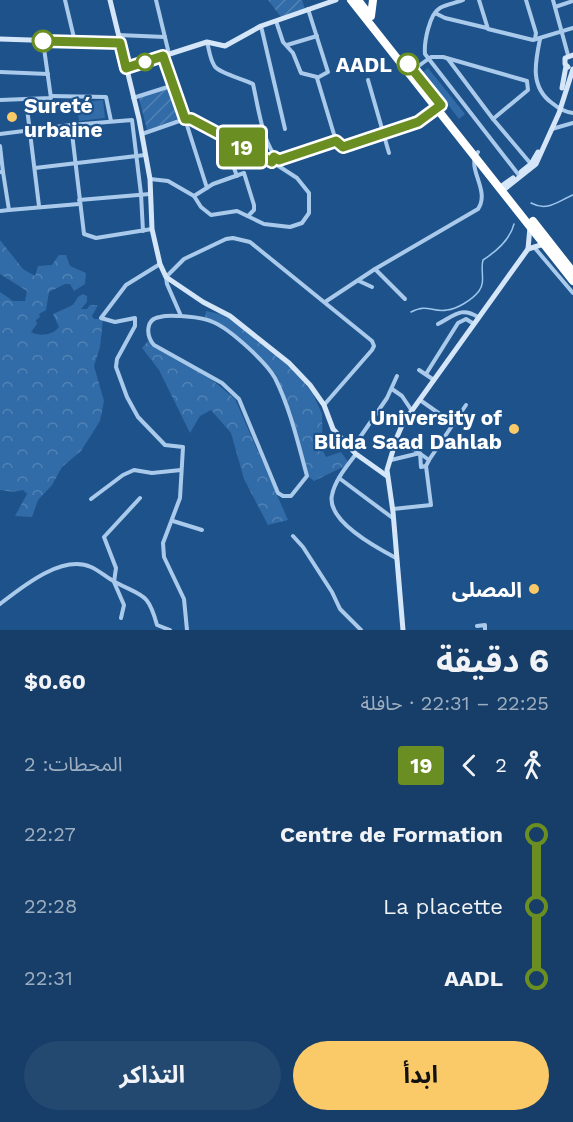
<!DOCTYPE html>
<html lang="ar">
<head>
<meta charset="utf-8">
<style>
  :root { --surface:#163e68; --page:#234971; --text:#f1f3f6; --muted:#9eaec0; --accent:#faca69 }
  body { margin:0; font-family:"Work Sans","Noto Sans Arabic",sans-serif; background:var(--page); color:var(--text); direction:rtl; height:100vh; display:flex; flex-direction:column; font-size:22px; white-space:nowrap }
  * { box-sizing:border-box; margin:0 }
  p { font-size:20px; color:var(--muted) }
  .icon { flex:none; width:33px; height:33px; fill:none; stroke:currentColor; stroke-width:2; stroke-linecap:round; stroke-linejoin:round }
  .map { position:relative; height:630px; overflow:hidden; direction:ltr }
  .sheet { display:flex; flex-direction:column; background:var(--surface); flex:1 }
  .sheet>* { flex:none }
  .badge { padding:0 12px; border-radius:4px; font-size:21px; line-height:39px }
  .map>.badge { position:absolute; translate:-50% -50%; box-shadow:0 0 0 3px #fff }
  .legs { display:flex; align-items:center; gap:9px; height:66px; padding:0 24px; font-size:20px }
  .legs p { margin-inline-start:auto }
  .head { display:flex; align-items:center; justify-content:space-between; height:102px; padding:0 24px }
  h1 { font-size:33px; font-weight:700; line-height:45px }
  .cta { display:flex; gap:12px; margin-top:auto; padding:12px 24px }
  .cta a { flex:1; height:69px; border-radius:36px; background:var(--accent); color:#111; font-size:24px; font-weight:700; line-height:69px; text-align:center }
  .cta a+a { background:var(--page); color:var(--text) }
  ul { padding:0 24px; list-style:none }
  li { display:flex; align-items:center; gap:21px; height:72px; font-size:22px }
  li i { display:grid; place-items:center; width:9px; height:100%; margin:0 8px; background:currentColor }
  li i::after { content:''; width:15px; height:15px; margin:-8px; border:4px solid; border-radius:50%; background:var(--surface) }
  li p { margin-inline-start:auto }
  li:first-child i { background:linear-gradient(#0000 50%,currentColor 0) }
  li:last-child i { background:linear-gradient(currentColor 50%,#0000 0) }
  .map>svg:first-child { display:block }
  .forest { fill:url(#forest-crowns) }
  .garden { fill:url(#garden-furrows) }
  .pitch { fill:#326ca8 }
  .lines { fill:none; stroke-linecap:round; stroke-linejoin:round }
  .stream { stroke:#9dc6ed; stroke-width:1.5 }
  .street { stroke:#aacaec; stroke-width:4 }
  .secondary { stroke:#d5e6f9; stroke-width:5 }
  .highway { stroke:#fff; stroke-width:8 }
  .line-1-casing { stroke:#fff; stroke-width:14 }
  .line-1 { stroke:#6b8e23; stroke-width:9 }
  .stop-1-dot { fill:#fff; stroke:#6b8e23; stroke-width:3 }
  .poi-dot { fill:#faca69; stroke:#1e528a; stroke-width:2 }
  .labels { text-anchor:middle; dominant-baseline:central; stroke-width:4.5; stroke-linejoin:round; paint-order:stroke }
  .stop-label { font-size:21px; font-weight:bold; fill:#fff; stroke:#1e528a; text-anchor:end }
  .poi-label { font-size:21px; font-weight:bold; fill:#fff; stroke:#1e528a; text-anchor:end }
</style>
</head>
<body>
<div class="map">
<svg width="573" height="630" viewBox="0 0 573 630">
  <defs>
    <pattern id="forest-crowns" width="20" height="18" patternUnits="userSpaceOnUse" patternTransform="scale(1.5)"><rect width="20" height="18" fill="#326ca8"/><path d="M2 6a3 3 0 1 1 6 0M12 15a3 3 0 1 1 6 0" fill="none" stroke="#5182b5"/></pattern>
    <pattern id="garden-furrows" width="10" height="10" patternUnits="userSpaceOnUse" patternTransform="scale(1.5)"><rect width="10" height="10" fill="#326ca8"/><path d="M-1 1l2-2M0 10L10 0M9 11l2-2" fill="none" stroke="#5182b5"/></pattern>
  </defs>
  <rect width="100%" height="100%" fill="#1e528a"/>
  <!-- forest -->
  <g class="forest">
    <path d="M0 240 23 269 35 276 38 266 52 265 59 255H66L70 266 86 273 85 284 74 291 70 284H65L49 292 46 310 39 314 40 317 36 320 37 324 31 332C40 337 53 335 59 327L53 314 73 305 78 297 83 294 87 296V302L81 309H87L90 305H98L92 316 94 319H103L100 347 94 366 104 401 100 421 81 451 62 467 52 485 38 500 32 517 15 516 27 494 23 490 14 492 0 490V292L13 301H25L27 291 0 274Z"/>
    <polygon points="206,311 220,314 240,325 292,368 304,382 313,394 322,414 323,451 326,457 341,452 348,462 345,466 314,481 309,477 292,415 277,376 239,337 215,321 205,317"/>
    <polygon points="148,341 211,379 235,399 288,520 268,525 244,479 231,433 211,410 200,416 190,433 159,370 142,348"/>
  </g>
  <!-- garden -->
  <g class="garden">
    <polygon points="268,0 302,0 305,9 281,17"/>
    <polygon points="171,88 180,118 147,130 139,98"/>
  </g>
  <!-- pitch -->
  <g class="pitch">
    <polygon points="428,68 465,114 459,119 423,72"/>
    <polygon points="103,100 105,118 79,121 76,103"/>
  </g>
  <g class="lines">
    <!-- stream -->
    <g class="stream">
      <path d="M531 203C548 212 558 201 573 195"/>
      <path d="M411 312C428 303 432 313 447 310 457 309 472 300 479 291 486 282 480 270 483 260 497 251 510 240 514 224"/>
    </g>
    <!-- street -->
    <g class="street">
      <polyline points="65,0 75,42"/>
      <polyline points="156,0 169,54"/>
      <path d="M463 0C456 3 447 4 440 8 429 14 424 43 425 54L518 174"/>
      <polyline points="479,0 488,29 533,40 573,28"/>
      <polyline points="526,0 536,33 535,39"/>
      <polyline points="553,0 568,55"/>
      <polyline points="555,7 573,1"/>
      <polyline points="308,9 328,72 317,78 336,141 343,147 422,120 441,105"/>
      <polyline points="435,13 445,18 487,28"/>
      <polyline points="276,21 283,42 293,53 301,73 317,77"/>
      <polyline points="261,26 285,129"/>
      <polyline points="118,35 165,37"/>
      <path d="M540 39C535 63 530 87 552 103 558 108 565 112 573 113"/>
      <path d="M207 42C209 49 210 59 214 65 217 73 244 79 253 84 258 106 263 146 279 160L277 165 272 162 275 157"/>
      <polyline points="287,45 317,36"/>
      <polyline points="163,56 185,119 191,119 271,161"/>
      <polyline points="448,59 493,119 531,164"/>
      <polyline points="413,70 431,57 443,57 527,81 528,90 493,119"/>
      <polyline points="0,72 48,74"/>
      <polyline points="368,80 389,153"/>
      <polyline points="51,96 106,97 111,121"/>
      <polyline points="133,98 174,85"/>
      <polyline points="0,100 51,98 43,41"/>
      <polyline points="26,100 39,206"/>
      <polyline points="71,125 84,234 96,238 152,229"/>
      <polyline points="552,129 573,123"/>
      <polyline points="0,134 71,125 132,120 141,194 143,231"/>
      <polyline points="142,134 185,119 207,188"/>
      <polyline points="222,137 237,176"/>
      <polyline points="0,146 3,172 0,172"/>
      <polyline points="279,160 336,141"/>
      <polyline points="35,168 145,155"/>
      <polyline points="150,179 168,181 194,196 213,184 244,173 254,205 254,210 248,216"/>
      <polyline points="194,196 201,207 211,215 237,211 264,224 290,227 302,223 309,213 309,193 297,178 277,165"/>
      <polyline points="79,200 150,194"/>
      <polyline points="9,210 79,204"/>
      <polyline points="0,211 9,210 3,172"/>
      <polyline points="534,247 573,293"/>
      <polyline points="160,264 126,285 101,318 115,322 135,318 135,326 117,359 116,367 127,397 138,417 165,445 183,447 180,498 163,543 164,557 184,599 187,630"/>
      <polyline points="375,269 405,299"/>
      <polyline points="359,281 372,287"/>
      <path d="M325 302 375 269 478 209C491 190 465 168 478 152"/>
      <path d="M181 316C192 317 203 317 213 322 230 329 266 362 275 378 290 408 298 443 307 476L291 496H283L278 493 239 399 222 383 154 345C146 336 145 319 160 317 167 315 175 316 181 316L167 284 166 277 184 259 226 239 233 238 250 242 372 341 374 346 372 350 324 405"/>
      <path d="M438 324C454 316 461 306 478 317"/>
      <polyline points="419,370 434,380"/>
      <polyline points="426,374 458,323 466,319 474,324"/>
      <polyline points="392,389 402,396 412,411"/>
      <polyline points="420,400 454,424"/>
      <polyline points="352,449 387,398 397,376"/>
      <path d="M356 454C347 466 335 480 332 495 326 521 377 548 396 558"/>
      <polyline points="391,460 420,453 421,467 426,466"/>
      <polyline points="429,460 466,405"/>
      <polyline points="339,478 394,519"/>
      <polyline points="91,499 123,475 134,470 152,473 181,470"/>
      <polyline points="393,509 431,505 426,466 429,460 397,437"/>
      <polyline points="173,521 202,530"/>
      <polyline points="293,536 303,547 332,592 340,609 361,630"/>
      <path d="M0 604C22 587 62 554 91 567 100 571 107 578 115 582 143 597 148 592 157 625L170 630"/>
      <polyline points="121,618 124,605 114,582 116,568 104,537 140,498"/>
      <polyline points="477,626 485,625 485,630"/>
    </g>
    <!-- secondary -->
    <g class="secondary">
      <polyline points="110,0 139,119 150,179 152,229 160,264 166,277 203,302 230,316 289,363 310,385 324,405 333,429 356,454 387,476"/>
      <polyline points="0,39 120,43"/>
      <polyline points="568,67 565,64 565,58 573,55"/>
      <polyline points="126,68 207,42 225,46 261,26 336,0"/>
      <polyline points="562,88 566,66"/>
      <polyline points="521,172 531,164 538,152"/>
      <polyline points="503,185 513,178"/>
      <polyline points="506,188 536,164 559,113 573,69"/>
      <polyline points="528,249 544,244"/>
      <polyline points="403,630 393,512 387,470 397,437 403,423 528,249 530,227"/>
    </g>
    <!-- highway -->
    <g class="highway">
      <polyline points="351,0 573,281"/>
      <polyline points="358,0 367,12"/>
      <polyline points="371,16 373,0"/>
      <polyline points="533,221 573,272"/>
    </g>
  </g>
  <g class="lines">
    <!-- line-1 casing -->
    <g class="line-1-casing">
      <polyline id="line-1" points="43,41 120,43 126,68 163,56 185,119 191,119 272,162 274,157 279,160 336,141 343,147 418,122 441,105 408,64"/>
    </g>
    <!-- line-1 -->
    <use href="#line-1" class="line-1"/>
  </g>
  <!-- markers -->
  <g class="stop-1-dot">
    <circle cx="43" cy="41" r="10"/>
    <circle cx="145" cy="62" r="8"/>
    <circle cx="408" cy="64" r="10"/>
  </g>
  <g class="poi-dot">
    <circle cx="12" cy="117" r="6"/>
    <circle cx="514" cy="429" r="6"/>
    <circle cx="534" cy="589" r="6"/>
  </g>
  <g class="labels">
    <!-- stop labels -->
    <g class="stop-label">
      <text x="392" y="64">AADL</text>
    </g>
    <!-- poi labels -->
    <g class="poi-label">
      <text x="24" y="105" text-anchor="start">Sureté<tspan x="24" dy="24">urbaine</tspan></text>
      <text x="502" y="417">University of<tspan x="502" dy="24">Blida Saad Dahlab</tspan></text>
      <text x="522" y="589">المصلى</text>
    </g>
  </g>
</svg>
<b class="badge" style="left:242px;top:147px;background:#6b8e23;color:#fff">19</b>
</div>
<section class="sheet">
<div class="head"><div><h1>6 دقيقة</h1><p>22:25 – 22:31 · حافلة</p></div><b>$0.60</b></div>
<div class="legs"><svg class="icon" aria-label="walk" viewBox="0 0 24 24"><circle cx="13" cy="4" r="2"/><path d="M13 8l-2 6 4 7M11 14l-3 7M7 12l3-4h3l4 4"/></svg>2<svg class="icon" aria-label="back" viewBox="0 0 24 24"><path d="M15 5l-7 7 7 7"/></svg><b class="badge" style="background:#6b8e23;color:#fff">19</b><p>المحطات: 2</p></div>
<ul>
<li><i style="color:#6b8e23"></i><b>Centre de Formation</b><p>22:27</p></li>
<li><i style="color:#6b8e23"></i><span>La placette</span><p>22:28</p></li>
<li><i style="color:#6b8e23"></i><b>AADL</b><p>22:31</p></li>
</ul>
<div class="cta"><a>ابدأ</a><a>التذاكر</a></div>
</section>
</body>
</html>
